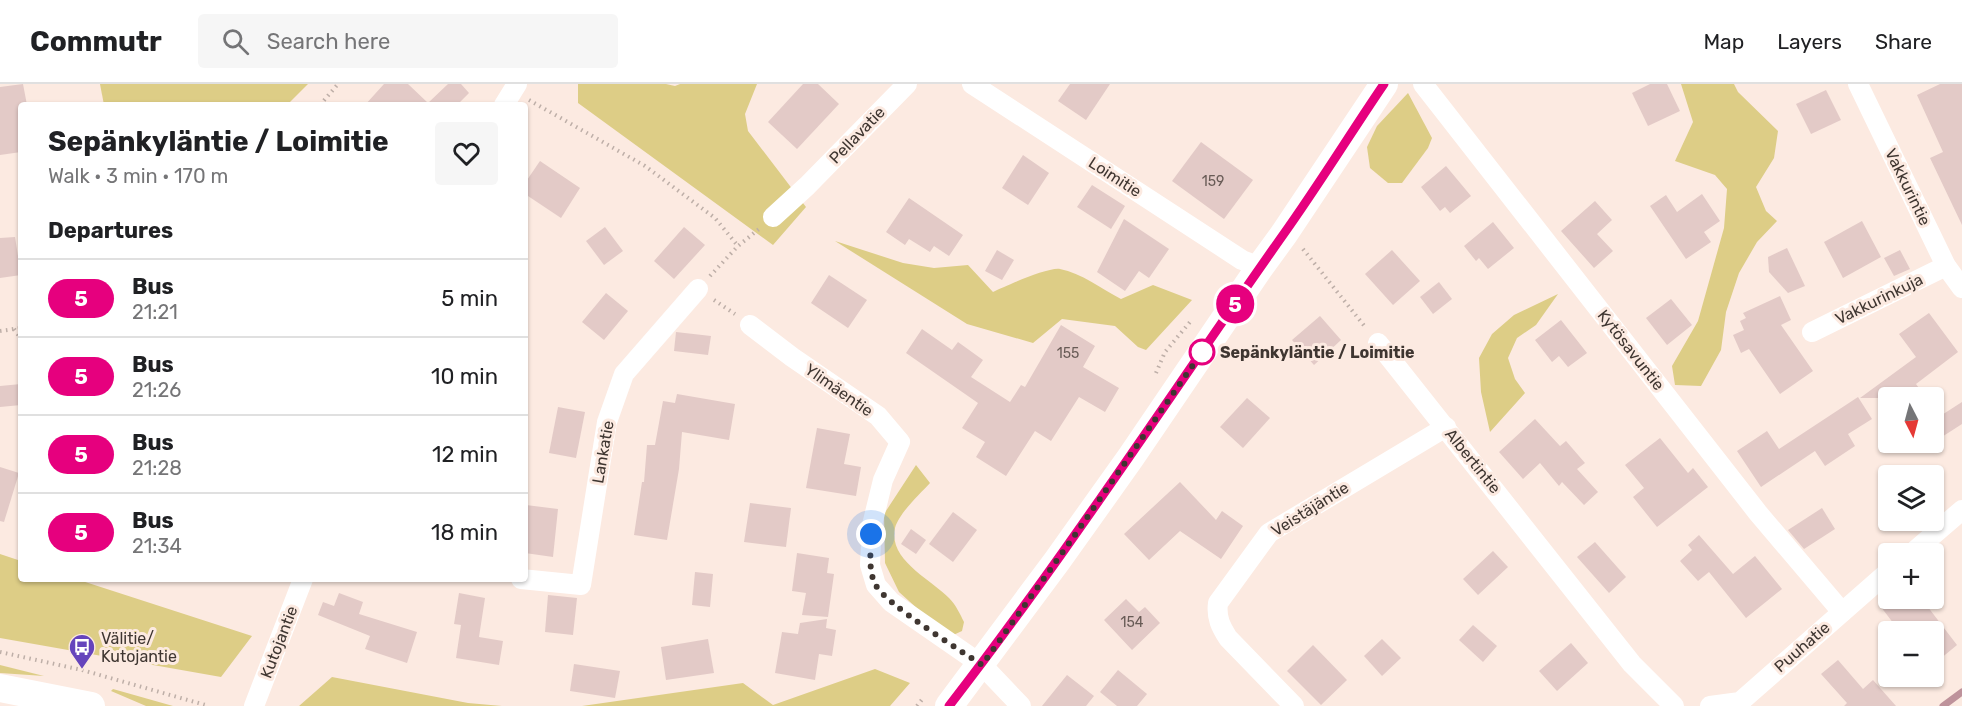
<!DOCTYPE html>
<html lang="en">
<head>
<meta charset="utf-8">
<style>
  :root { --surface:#fff; --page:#f6f6f6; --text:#202124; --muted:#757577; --line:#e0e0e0 }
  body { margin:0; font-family:Rubik,sans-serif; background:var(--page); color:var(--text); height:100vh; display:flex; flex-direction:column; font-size:22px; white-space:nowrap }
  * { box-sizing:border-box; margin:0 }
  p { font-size:20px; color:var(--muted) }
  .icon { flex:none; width:33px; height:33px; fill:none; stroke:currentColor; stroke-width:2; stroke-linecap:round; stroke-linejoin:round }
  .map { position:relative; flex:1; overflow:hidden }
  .sheet { position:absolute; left:18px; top:18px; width:510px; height:480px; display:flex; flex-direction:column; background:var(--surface); border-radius:6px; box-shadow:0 2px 4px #0004 }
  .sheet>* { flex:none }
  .badge { padding:0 12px; border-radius:20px; font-size:21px; line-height:39px }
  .needle { width:39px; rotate:174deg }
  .fabs { position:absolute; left:1878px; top:303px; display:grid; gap:12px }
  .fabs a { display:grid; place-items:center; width:66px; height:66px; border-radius:6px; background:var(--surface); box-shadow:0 2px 4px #0004; font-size:30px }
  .you { position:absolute; width:30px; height:30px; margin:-15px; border:4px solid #fff; border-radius:50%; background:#1a73e8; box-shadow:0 0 0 9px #1a73e833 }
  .map>.badge { position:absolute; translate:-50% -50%; box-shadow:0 0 0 3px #fff }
  h2 { padding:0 30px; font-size:22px; line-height:54px }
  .round { display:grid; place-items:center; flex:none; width:63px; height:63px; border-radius:6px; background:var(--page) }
  .headline { display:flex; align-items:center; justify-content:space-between; height:102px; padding:0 30px }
  h1 { font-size:28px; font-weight:700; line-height:45px }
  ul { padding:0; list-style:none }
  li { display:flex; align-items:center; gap:18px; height:78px; padding:0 30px; border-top:2px solid var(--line) }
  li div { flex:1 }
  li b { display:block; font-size:22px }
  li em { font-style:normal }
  li .badge { min-width:66px; font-weight:700; text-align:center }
  header { display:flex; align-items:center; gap:36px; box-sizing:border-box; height:84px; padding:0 30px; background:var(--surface); border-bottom:2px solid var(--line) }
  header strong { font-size:28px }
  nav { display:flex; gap:33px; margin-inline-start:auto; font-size:21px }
  .search { width:420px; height:54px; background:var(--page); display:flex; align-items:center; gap:15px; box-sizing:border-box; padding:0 21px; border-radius:6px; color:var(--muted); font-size:22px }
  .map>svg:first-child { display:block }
  .green { fill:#ddcd86 }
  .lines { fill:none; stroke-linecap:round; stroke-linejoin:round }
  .stream { stroke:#be929b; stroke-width:7 }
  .building { fill:#e3cac7 }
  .path { stroke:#beafa8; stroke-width:4; stroke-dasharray:1.5 4.5; stroke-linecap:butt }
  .street { stroke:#fff; stroke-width:20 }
  .secondary { stroke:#fff; stroke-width:28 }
  .line-casing { stroke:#fff; stroke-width:14 }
  .line { stroke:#e6007e; stroke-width:9 }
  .walk { stroke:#3f3631; stroke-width:6; stroke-dasharray:0 10.8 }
  .stop-dot { fill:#fff; stroke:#e6007e; stroke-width:3 }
  .labels { text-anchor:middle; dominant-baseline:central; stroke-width:6; stroke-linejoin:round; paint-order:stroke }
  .number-label { font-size:14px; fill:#685b56 }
  .street-label { font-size:16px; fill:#3f3631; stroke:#fceae1 }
  .stop-label { font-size:16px; font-weight:bold; fill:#3f3631; stroke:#fceae1; text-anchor:start }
  .poi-label { font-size:16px; fill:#3f3631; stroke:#fceae1; text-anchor:start }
</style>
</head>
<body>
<header>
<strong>Commutr</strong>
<div class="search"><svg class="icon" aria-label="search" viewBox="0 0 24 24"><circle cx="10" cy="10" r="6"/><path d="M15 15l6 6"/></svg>Search here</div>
<nav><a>Map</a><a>Layers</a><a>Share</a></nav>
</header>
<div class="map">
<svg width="1962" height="622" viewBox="0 0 1962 622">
  <rect width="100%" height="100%" fill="#fceae1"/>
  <!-- green -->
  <g class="green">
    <polygon points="100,0 308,0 287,21 104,21"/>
    <polygon points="578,0 666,0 675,2 680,0 757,0 745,30 748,47 806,123 773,161 578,19"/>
    <polygon points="1681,0 1734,0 1738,8 1778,47 1774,74 1756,103 1766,127 1777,137 1757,158 1739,189 1726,228 1721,266 1701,302 1675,301 1672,282 1698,237 1724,144 1727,105 1715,91 1675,77 1693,38"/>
    <polygon points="1408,9 1432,54 1428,64 1402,99 1388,99 1370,84 1367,63 1377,42"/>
    <path d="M835 157 903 179 934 184 968 181 993 208C1006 202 1048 183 1060 185 1081 189 1102 205 1121 215L1153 201 1192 216 1146 266 1138 263 1115 242 1062 235 1033 259 967 240Z"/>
    <polygon points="1558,210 1536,241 1517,254 1508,274 1515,295 1525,309 1490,348 1481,308 1479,274 1492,250 1514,231"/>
    <path d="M916 381 930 399C920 410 899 429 895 444 888 476 931 495 949 514 956 521 960 530 964 538L962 547 949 553 899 508 885 479 884 430Z"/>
    <polygon points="0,470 21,477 21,495 76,495 252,552 221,593 0,554"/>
    <polygon points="0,581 44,592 0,589"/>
    <polygon points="875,585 910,599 890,622 582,622 743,599 773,621"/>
    <polygon points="332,593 468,619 502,622 299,622"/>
    <polygon points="113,605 173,622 146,622 111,607"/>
  </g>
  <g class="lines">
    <!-- stream -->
    <polyline class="stream" points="1943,622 1962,608"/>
  </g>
  <!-- building -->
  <g class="building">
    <polygon points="23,0 27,21 21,21 21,68 0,71 0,3"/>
    <polygon points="384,0 408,0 428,19 448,0 461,0 469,9 457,21 365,21"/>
    <polygon points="803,0 818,0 839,20 797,65 768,38"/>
    <polygon points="1070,0 1110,0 1086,36 1058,17"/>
    <polygon points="1650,0 1667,0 1680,27 1648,42 1632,9"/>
    <polygon points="1940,0 1962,0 1962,141 1930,74 1943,68 1917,11"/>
    <polygon points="1826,6 1841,36 1811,50 1796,20"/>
    <polygon points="1201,58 1253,96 1224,135 1172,97"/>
    <polygon points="1023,71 1049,89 1028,121 1002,104"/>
    <polygon points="540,77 580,104 561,134 525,110 525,99"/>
    <polygon points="1446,82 1471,112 1450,129 1445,123 1440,127 1421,103"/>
    <polygon points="1092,101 1125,122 1111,145 1077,123"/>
    <polygon points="1702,110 1720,137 1704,148 1711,158 1686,175 1650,122 1666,111 1677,128"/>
    <polygon points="909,114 963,151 949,172 934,162 930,168 909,155 905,161 886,148"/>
    <polygon points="1595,117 1612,136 1597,150 1613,167 1594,184 1561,147"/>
    <polygon points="1124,135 1169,165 1149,194 1139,187 1125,207 1097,188"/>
    <polygon points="1862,137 1881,173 1843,194 1824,158"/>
    <polygon points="1493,138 1514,164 1488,185 1479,174 1476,177 1464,162"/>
    <polygon points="605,143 623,167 604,181 586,157"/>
    <polygon points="684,143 705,161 674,195 654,177"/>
    <polygon points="15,153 21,191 0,194 0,154"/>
    <polygon points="1787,164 1805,202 1788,209 1769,188 1768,173"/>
    <polygon points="997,166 1014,176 1002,196 985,187"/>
    <polygon points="1392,166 1420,197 1393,221 1365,190"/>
    <polygon points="1900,166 1910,185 1894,192 1884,174"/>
    <polygon points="829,191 867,216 848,244 811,219"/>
    <polygon points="1439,198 1452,215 1433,230 1420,213"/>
    <polygon points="606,209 628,227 604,256 582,238"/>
    <polygon points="1780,212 1791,236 1781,241 1813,287 1780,310 1749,265 1741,269 1733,251 1744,246 1740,237 1746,234 1743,229"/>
    <polygon points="1671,215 1692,241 1667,261 1646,234"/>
    <polygon points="1929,229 1958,268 1916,300 1926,314 1860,314 1916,273 1899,250"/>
    <polygon points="1320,232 1341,256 1314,281 1292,256"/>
    <polygon points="1561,236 1587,269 1568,283 1559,272 1552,278 1535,256"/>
    <polygon points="1061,241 1095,262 1083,283 1119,304 1105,328 1079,313 1051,357 1035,347 1006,392 976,373 985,358 962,344 978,319 906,269 922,245 952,266 958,258 983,276 971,293 1010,318 1021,301 1025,303"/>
    <polygon points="676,248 711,252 708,271 674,267"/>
    <polygon points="21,300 21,321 0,323 0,302"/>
    <polygon points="677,310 735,320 729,356 682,348 679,385 667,456 634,451 642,398 644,398 647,361 655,361 663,317 675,319"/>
    <polygon points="1858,313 1872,335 1848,350 1855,362 1825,382 1815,367 1761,403 1737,367 1767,347 1779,365"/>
    <polygon points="1247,314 1270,334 1243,364 1220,343"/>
    <polygon points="1962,318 1962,340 1934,358 1934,336"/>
    <polygon points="558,323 585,328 576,374 549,369"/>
    <polygon points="1535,335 1560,362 1566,357 1585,379 1577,385 1598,408 1584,421 1562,398 1559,402 1540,379 1523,395 1499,368"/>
    <polygon points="817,344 850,350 844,380 861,383 856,412 806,404"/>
    <polygon points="1660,354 1688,389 1693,384 1708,403 1657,443 1633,413 1644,404 1625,381"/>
    <polygon points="0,383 19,389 4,438 0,437"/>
    <polygon points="1180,398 1216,436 1222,427 1243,442 1221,475 1180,447 1149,476 1124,450"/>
    <polygon points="750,419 791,424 786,463 744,458"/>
    <polygon points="526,421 558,425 553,473 525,469"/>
    <polygon points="1822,424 1835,445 1804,465 1788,446"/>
    <polygon points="953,428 977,446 953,478 929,460"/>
    <polygon points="911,445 926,456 916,470 901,460"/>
    <polygon points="1699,451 1733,490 1755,472 1782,505 1746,534 1709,488 1698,497 1680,477 1692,466 1688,461"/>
    <polygon points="1595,458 1626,493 1609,509 1577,473"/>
    <polygon points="1493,467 1508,483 1478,511 1463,495"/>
    <polygon points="797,469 829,474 827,489 834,490 828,533 802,531 806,509 792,507"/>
    <polygon points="695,488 713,490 710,523 692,521"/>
    <polygon points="339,509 363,518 359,530 417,548 407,579 365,565 370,552 318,531 323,518 334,522"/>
    <polygon points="459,509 485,514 479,553 503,557 499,581 456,574 461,541 454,540"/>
    <polygon points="548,511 577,514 573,551 545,548"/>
    <polygon points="1893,514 1921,514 1957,561 1934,580 1934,548 1900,548 1881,523"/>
    <polygon points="1126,515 1139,528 1145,523 1160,539 1132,566 1104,536"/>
    <polygon points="827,535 826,544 836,546 832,572 819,570 815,596 775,589 782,548 798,550 800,539"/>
    <polygon points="1473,541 1497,562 1483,578 1459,556"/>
    <polygon points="708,555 714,589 666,596 661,563"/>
    <polygon points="1382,555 1401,574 1382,592 1364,572"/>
    <polygon points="1571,559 1588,579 1557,607 1539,587"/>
    <polygon points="1313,561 1347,596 1321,621 1287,587"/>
    <polygon points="1838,576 1863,605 1873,596 1896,622 1844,622 1847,619 1821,590"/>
    <polygon points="574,580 620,587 615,614 570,607"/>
    <polygon points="1118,586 1147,610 1137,622 1117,622 1100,608"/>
    <polygon points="1067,591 1094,612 1086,622 1042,622"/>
  </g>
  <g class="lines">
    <!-- path -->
    <g class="path">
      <polyline points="529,16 645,82 715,134 738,162"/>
      <polyline points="320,21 338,0"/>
      <polyline points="1303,165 1366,244"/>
      <polyline points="710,192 738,162 759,145"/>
      <polyline points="714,216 735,230"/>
      <polyline points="14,245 21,255"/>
      <polyline points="0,247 21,244"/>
      <polyline points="1156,289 1165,268 1190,238"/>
      <polyline points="0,568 82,586 209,622"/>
      <polyline points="917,622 924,613"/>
    </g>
    <!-- street -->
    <g class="street">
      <polyline points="972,0 1242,176 1260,183"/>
      <polyline points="1423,0 1758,429 1842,528"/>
      <polyline points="1858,0 1946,182 1962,204"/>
      <polyline points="504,21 517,0"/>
      <polyline points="773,133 807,102 907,0"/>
      <polyline points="750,241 792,273 878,332 900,358 883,396 872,441 870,481 876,501 891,518 982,581 1021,622"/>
      <polyline points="1812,248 1946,182"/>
      <polyline points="1378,259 1632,580 1674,622"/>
      <polyline points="1911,470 1962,426"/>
      <polyline points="521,495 581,501 607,338 624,290 698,205"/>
      <polyline points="254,622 303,495"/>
      <path d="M1294 622 1228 554C1221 543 1216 534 1218 519L1269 449 1446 343"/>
      <polyline points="1710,622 1740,618 1888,488"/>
    </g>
    <!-- secondary -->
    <g class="secondary">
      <polyline points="0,604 91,622"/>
      <polyline points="949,622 1057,477 1131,373 1260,183 1284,150 1384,0"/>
    </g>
  </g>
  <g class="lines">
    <!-- line casing -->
    <g class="line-casing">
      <path id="line" d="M949 622C1067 470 1172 308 1283 151 1318 102 1350 50 1384 0"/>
    </g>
    <!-- line -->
    <use href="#line" class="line"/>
    <!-- walk -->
    <path class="walk" d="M871 450C871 467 868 485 875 500 885 520 960 566 982 581L1070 458 1202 268"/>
  </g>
  <!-- icons -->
  <defs>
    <g id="bus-pin" transform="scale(1.35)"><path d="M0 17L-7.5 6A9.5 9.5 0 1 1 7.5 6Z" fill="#6544bc" stroke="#fceae1"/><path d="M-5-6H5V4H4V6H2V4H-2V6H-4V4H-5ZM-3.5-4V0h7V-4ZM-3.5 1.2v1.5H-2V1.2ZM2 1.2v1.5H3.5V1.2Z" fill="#fff"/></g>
  </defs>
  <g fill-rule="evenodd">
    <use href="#bus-pin" x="82" y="563"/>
  </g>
  <!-- markers -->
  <circle class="stop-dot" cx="1202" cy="268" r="12"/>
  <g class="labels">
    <!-- number labels -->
    <g class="number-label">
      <text x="1213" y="97">159</text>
      <text x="1068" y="269">155</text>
      <text x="1132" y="538">154</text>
    </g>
    <!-- street labels -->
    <g class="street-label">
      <text transform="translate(857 51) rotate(-46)">Pellavatie</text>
      <text transform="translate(1115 93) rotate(33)">Loimitie</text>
      <text transform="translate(1908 103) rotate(64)">Vakkurintie</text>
      <text transform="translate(1879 215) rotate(-26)">Vakkurinkuja</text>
      <text transform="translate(1631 266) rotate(52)">Kytösavuntie</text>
      <text transform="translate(839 306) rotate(35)">Ylimäentie</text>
      <text transform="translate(603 368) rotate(-80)">Lankatie</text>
      <text transform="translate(1473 377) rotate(51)">Albertintie</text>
      <text transform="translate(1310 425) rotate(-32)">Veistäjäntie</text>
      <text transform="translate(279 558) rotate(-69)">Kutojantie</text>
      <text transform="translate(1802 563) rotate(-41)">Puuhatie</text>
    </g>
    <!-- stop labels -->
    <g class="stop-label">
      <text x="1220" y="268">Sepänkyläntie / Loimitie</text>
    </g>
    <!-- poi labels -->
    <g class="poi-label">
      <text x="101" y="554">Välitie/<tspan x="101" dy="18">Kutojantie</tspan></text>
    </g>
  </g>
</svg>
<div class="fabs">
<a><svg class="needle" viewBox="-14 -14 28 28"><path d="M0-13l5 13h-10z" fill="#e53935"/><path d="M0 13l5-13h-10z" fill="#757577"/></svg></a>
<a><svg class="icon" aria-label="layers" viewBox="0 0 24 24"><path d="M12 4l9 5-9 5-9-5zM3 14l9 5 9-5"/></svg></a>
<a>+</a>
<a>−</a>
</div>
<div class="you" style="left:871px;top:450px"></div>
<b class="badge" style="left:1235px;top:220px;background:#e6007e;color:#fff">5</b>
<section class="sheet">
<div class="headline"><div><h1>Sepänkyläntie / Loimitie</h1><p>Walk · 3 min · 170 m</p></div><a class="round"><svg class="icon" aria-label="heart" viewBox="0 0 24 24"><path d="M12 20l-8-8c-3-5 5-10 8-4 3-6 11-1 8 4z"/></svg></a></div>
<h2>Departures</h2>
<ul>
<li><span class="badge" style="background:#e6007e;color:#fff">5</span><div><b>Bus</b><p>21:21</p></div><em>5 min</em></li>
<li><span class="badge" style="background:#e6007e;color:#fff">5</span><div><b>Bus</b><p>21:26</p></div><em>10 min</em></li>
<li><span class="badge" style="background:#e6007e;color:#fff">5</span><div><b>Bus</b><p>21:28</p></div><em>12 min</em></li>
<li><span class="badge" style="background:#e6007e;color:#fff">5</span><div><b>Bus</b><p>21:34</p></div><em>18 min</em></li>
</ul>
</section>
</div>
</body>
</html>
